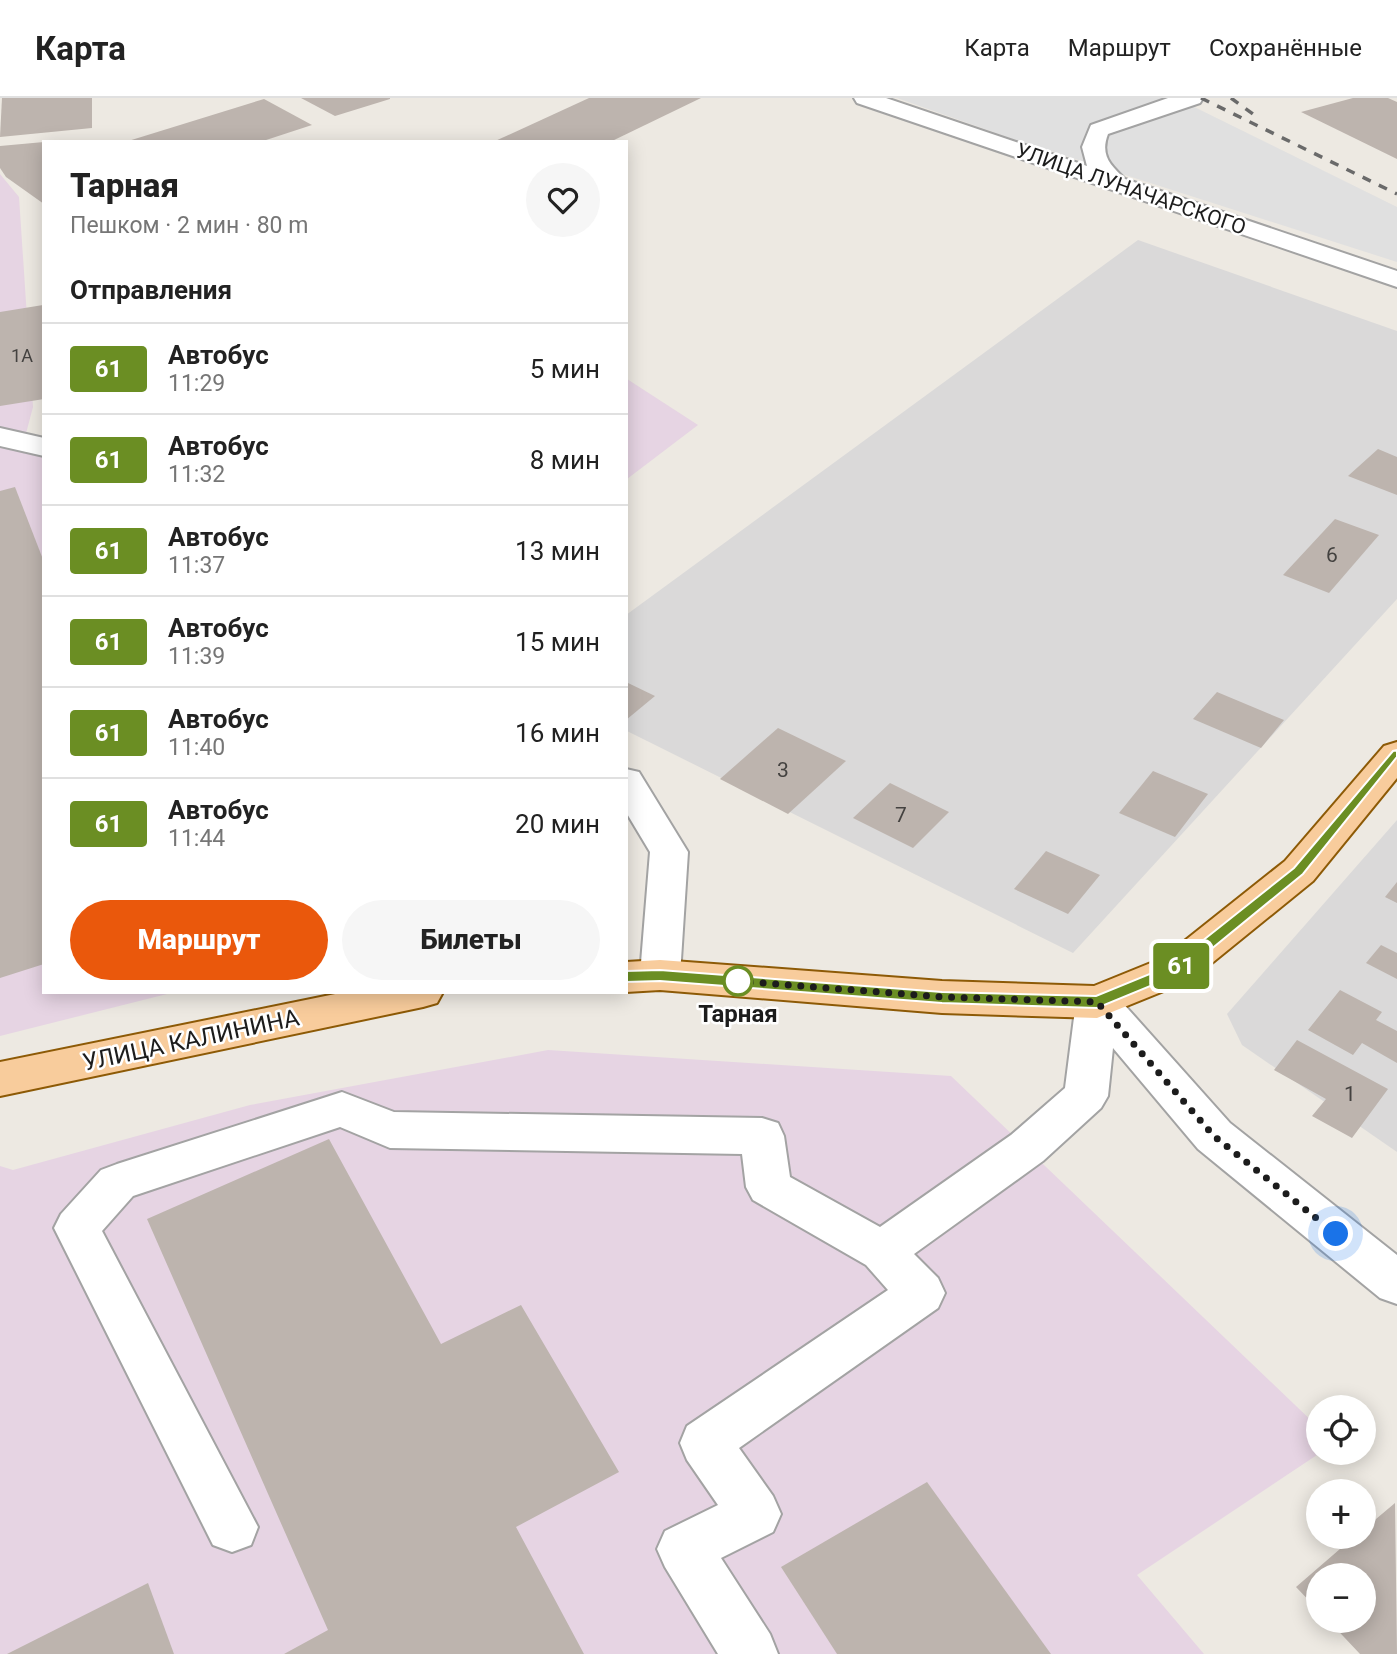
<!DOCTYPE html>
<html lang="ru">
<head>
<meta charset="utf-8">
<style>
  :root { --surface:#fff; --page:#f6f6f6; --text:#222; --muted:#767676; --line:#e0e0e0; --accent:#ea580c }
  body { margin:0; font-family:Roboto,sans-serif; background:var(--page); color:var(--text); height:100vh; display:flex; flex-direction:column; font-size:26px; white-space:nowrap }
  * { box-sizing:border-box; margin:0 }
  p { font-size:23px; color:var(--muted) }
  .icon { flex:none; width:38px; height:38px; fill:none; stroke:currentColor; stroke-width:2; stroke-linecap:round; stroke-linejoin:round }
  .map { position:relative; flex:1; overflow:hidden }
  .side { position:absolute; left:42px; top:42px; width:586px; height:854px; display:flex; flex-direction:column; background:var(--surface); border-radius:0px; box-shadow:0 4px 18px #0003 }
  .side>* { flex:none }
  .badge { padding:0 14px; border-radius:5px; font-size:24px; line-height:46px }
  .controls { position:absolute; left:1306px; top:1297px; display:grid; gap:14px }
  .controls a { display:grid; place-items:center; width:70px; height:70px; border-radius:50%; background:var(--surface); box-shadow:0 4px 18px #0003; font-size:35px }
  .you { position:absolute; width:35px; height:35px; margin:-18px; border:5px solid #fff; border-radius:50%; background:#1a73e8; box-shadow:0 0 0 10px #1a73e833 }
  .map>.badge { position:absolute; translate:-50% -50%; box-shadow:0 0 0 4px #fff }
  h2 { padding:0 28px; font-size:26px; line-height:63px }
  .round { display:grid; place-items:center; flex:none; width:74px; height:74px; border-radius:37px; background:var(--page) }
  .overview { display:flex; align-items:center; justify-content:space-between; height:119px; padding:0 28px }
  h1 { font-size:33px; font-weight:800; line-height:52px }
  .primary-button { display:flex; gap:14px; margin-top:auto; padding:14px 28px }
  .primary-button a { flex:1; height:80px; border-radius:42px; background:var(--accent); color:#fff; font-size:28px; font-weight:800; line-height:80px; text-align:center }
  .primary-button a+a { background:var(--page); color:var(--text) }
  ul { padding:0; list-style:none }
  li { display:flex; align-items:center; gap:21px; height:91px; padding:0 28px; border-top:2px solid var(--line) }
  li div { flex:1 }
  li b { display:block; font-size:26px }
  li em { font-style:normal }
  li .badge { min-width:77px; font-weight:700; text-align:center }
  header { display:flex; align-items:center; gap:42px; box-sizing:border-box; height:98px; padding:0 35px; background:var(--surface); border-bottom:2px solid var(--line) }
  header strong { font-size:33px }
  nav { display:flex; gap:38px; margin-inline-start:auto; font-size:24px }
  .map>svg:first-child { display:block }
  .residential { fill:#dad9d9 }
  .industrial { fill:#e6d4e3 }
  .parking { fill:#e0e0e0 }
  .building { fill:#bdb4ae }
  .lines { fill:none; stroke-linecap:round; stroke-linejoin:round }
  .minor-casing { stroke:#a3a3a3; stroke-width:4 }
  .major-casing { stroke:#8d5a06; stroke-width:4 }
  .minor { fill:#fff; fill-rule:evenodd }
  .major { fill:#f8cc9c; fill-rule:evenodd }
  .rail { stroke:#6a6a6a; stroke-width:3.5; stroke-dasharray:9 9; stroke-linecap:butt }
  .line { fill:#6b8e23; stroke:#fff; stroke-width:2 }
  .walk { stroke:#1c1c1c; stroke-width:7; stroke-dasharray:0 12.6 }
  .stop-dot { fill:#fff; stroke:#6b8e23; stroke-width:3.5 }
  .labels { text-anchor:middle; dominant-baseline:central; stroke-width:5; stroke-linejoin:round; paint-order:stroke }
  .far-number-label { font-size:18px; fill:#444240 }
  .far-street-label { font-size:21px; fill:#1c1c1c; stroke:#fff }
  .number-label { font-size:21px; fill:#444240 }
  .stop-label { font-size:24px; font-weight:bold; fill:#1c1c1c; stroke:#fff }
  .street-label { font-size:24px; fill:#1c1c1c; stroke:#fff }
</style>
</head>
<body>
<header>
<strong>Карта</strong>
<nav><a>Карта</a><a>Маршрут</a><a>Сохранённые</a></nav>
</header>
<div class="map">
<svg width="1397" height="1556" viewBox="0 0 1397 1556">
  <rect width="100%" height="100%" fill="#ede9e2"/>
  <!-- residential -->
  <g class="residential">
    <polygon points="1138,142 1397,233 1397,501 1073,855 627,633 626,517"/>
    <polygon points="1397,722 1397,1054 1242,947 1227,916"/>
  </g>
  <!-- industrial -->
  <g class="industrial">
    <polygon points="0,76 19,99 33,309 24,343 44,353 44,894 175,894 0,938"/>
    <polygon points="627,281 698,327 627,381"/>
    <polygon points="548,952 951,978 1318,1329 1318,1354 1320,1355 1137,1477 1204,1556 0,1556 0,1068 13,1072 250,1007"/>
  </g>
  <!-- parking -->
  <polygon class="parking" points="897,0 1176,0 1397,109 1397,164 1010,40"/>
  <!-- building -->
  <g class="building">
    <polygon points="2,0 92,0 92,30 0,39"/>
    <polygon points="301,0 390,0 390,1 335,18"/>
    <polygon points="589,0 701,0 610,44 493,44"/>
    <polygon points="1353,0 1388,0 1397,4 1397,61 1301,14"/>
    <polygon points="264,1 312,27 260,44 125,44"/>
    <polygon points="44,44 44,106 6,79 0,70 0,48"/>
    <polygon points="43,207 44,301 0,308 0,214"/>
    <polygon points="1378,351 1397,359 1397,397 1348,378"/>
    <polygon points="15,389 44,464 44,866 0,880 0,393"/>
    <polygon points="1335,421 1379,437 1329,495 1283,477"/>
    <polygon points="626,584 655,598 626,622"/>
    <polygon points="1217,594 1284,622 1261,650 1193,621"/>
    <polygon points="778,630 846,663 788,716 720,681"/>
    <polygon points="1153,673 1208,696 1175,739 1119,715"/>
    <polygon points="890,685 949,714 913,750 853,720"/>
    <polygon points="1046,753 1100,777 1068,816 1014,791"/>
    <polygon points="1397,784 1397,805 1385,799"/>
    <polygon points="1381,847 1397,855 1397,881 1366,865"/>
    <polygon points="1340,892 1382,914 1376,922 1397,933 1397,965 1362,945 1353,957 1308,932"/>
    <polygon points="1297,942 1388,991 1352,1040 1312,1018 1326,1001 1274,972"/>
    <polygon points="329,1041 441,1246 521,1207 619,1374 516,1429 584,1556 284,1556 328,1532 147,1121"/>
    <polygon points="927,1384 1051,1556 837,1556 781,1469"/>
    <polygon points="1395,1405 1397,1556 1360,1556 1328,1522 1363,1522 1363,1477 1318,1477 1318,1512 1296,1489 1355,1438 1363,1438 1363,1432"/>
    <polygon points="148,1485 174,1556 7,1556"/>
  </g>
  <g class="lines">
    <!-- minor casing -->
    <g class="minor-casing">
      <g id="minor">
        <path d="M854 0H886L1087 68 1082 49 1091 27 1168 0H1203L1200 5 1108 36C1100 57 1110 67 1125 81L1397 173V189L857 5Z"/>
        <polygon points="0,330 44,340 44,358 0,348"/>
        <polygon points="626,671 639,674 688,754 680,877 674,888 660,892 646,888 640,877 650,754 626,714"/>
        <polygon points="1097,888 1112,893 1230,1025 1397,1157 1397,1206 1380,1200 1198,1051 1113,950 1108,998 1101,1010 1043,1063 914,1156 938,1180 945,1195 938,1210 739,1350 773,1398 781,1416 773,1434 721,1460 770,1536 778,1556 718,1556 665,1469 657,1451 665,1433 718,1407 687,1362 680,1345 687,1328 888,1192 866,1167 753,1102 746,1089 742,1056 390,1050 340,1029 133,1098 102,1133 258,1429 251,1447 232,1454 213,1447 54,1130 61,1116 101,1072 117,1066 342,994 394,1014 762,1020 778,1025 784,1038 790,1079 880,1129 1011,1037 1065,990 1076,904 1082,893"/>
      </g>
    </g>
    <!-- major casing -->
    <g class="major-casing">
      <g id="major">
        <polygon points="1397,644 1397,680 1313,783 1191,882 1097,920 942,915 660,892 626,894 626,864 660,862 942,883 1094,888 1163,860 1285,763 1384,648"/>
        <polygon points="345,894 443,894 437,905 423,909 0,998 0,964"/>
      </g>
    </g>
    <!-- minor -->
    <use href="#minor" class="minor"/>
    <!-- major -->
    <use href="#major" class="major"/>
    <!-- rail -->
    <g class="rail">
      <polyline points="1201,0 1397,96"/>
      <polyline points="1231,0 1257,19"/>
    </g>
  </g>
  <!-- line -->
  <polygon class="line" points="1397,652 1397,659 1303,776 1182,875 1097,910 942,905 660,883 626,884 619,879 626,873 660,872 942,894 1096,898 1172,867 1294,770 1393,653"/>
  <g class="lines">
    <!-- walk -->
    <polyline class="walk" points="738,883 942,899 1097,904 1214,1038 1336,1136"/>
  </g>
  <!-- markers -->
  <circle class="stop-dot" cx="738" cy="883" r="14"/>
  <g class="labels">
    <!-- far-number labels -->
    <g class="far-number-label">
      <text x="22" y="257">1А</text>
    </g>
    <!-- far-street labels -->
    <g class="far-street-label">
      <text transform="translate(1131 91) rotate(19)">УЛИЦА ЛУНАЧАРСКОГО</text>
    </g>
    <!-- number labels -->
    <g class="number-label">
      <text x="1332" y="457">6</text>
      <text x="783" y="672">3</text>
      <text x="901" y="717">7</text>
      <text x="1350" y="996">1</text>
    </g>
    <!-- stop labels -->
    <g class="stop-label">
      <text x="738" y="916">Тарная</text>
    </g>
    <!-- street labels -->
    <g class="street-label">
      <text transform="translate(191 942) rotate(-12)">УЛИЦА КАЛИНИНА</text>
    </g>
  </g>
</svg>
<div class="controls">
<a><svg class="icon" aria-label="locate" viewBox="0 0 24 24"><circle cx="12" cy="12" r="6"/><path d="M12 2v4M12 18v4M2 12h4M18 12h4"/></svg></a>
<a>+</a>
<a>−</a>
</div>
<div class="you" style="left:1336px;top:1136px"></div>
<b class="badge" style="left:1181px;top:868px;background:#6b8e23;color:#fff">61</b>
<section class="side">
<div class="overview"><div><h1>Тарная</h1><p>Пешком · 2 мин · 80 m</p></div><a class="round"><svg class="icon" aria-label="heart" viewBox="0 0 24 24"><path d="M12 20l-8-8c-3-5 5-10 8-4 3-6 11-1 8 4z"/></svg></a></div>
<h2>Отправления</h2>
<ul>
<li><span class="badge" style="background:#6b8e23;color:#fff">61</span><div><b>Автобус</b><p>11:29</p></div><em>5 мин</em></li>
<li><span class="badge" style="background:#6b8e23;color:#fff">61</span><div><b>Автобус</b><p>11:32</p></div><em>8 мин</em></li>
<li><span class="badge" style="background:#6b8e23;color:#fff">61</span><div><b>Автобус</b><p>11:37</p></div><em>13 мин</em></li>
<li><span class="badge" style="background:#6b8e23;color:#fff">61</span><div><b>Автобус</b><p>11:39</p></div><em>15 мин</em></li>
<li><span class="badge" style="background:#6b8e23;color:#fff">61</span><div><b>Автобус</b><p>11:40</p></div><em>16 мин</em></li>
<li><span class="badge" style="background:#6b8e23;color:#fff">61</span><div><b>Автобус</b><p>11:44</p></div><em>20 мин</em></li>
</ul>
<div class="primary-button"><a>Маршрут</a><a>Билеты</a></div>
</section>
</div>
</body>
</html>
